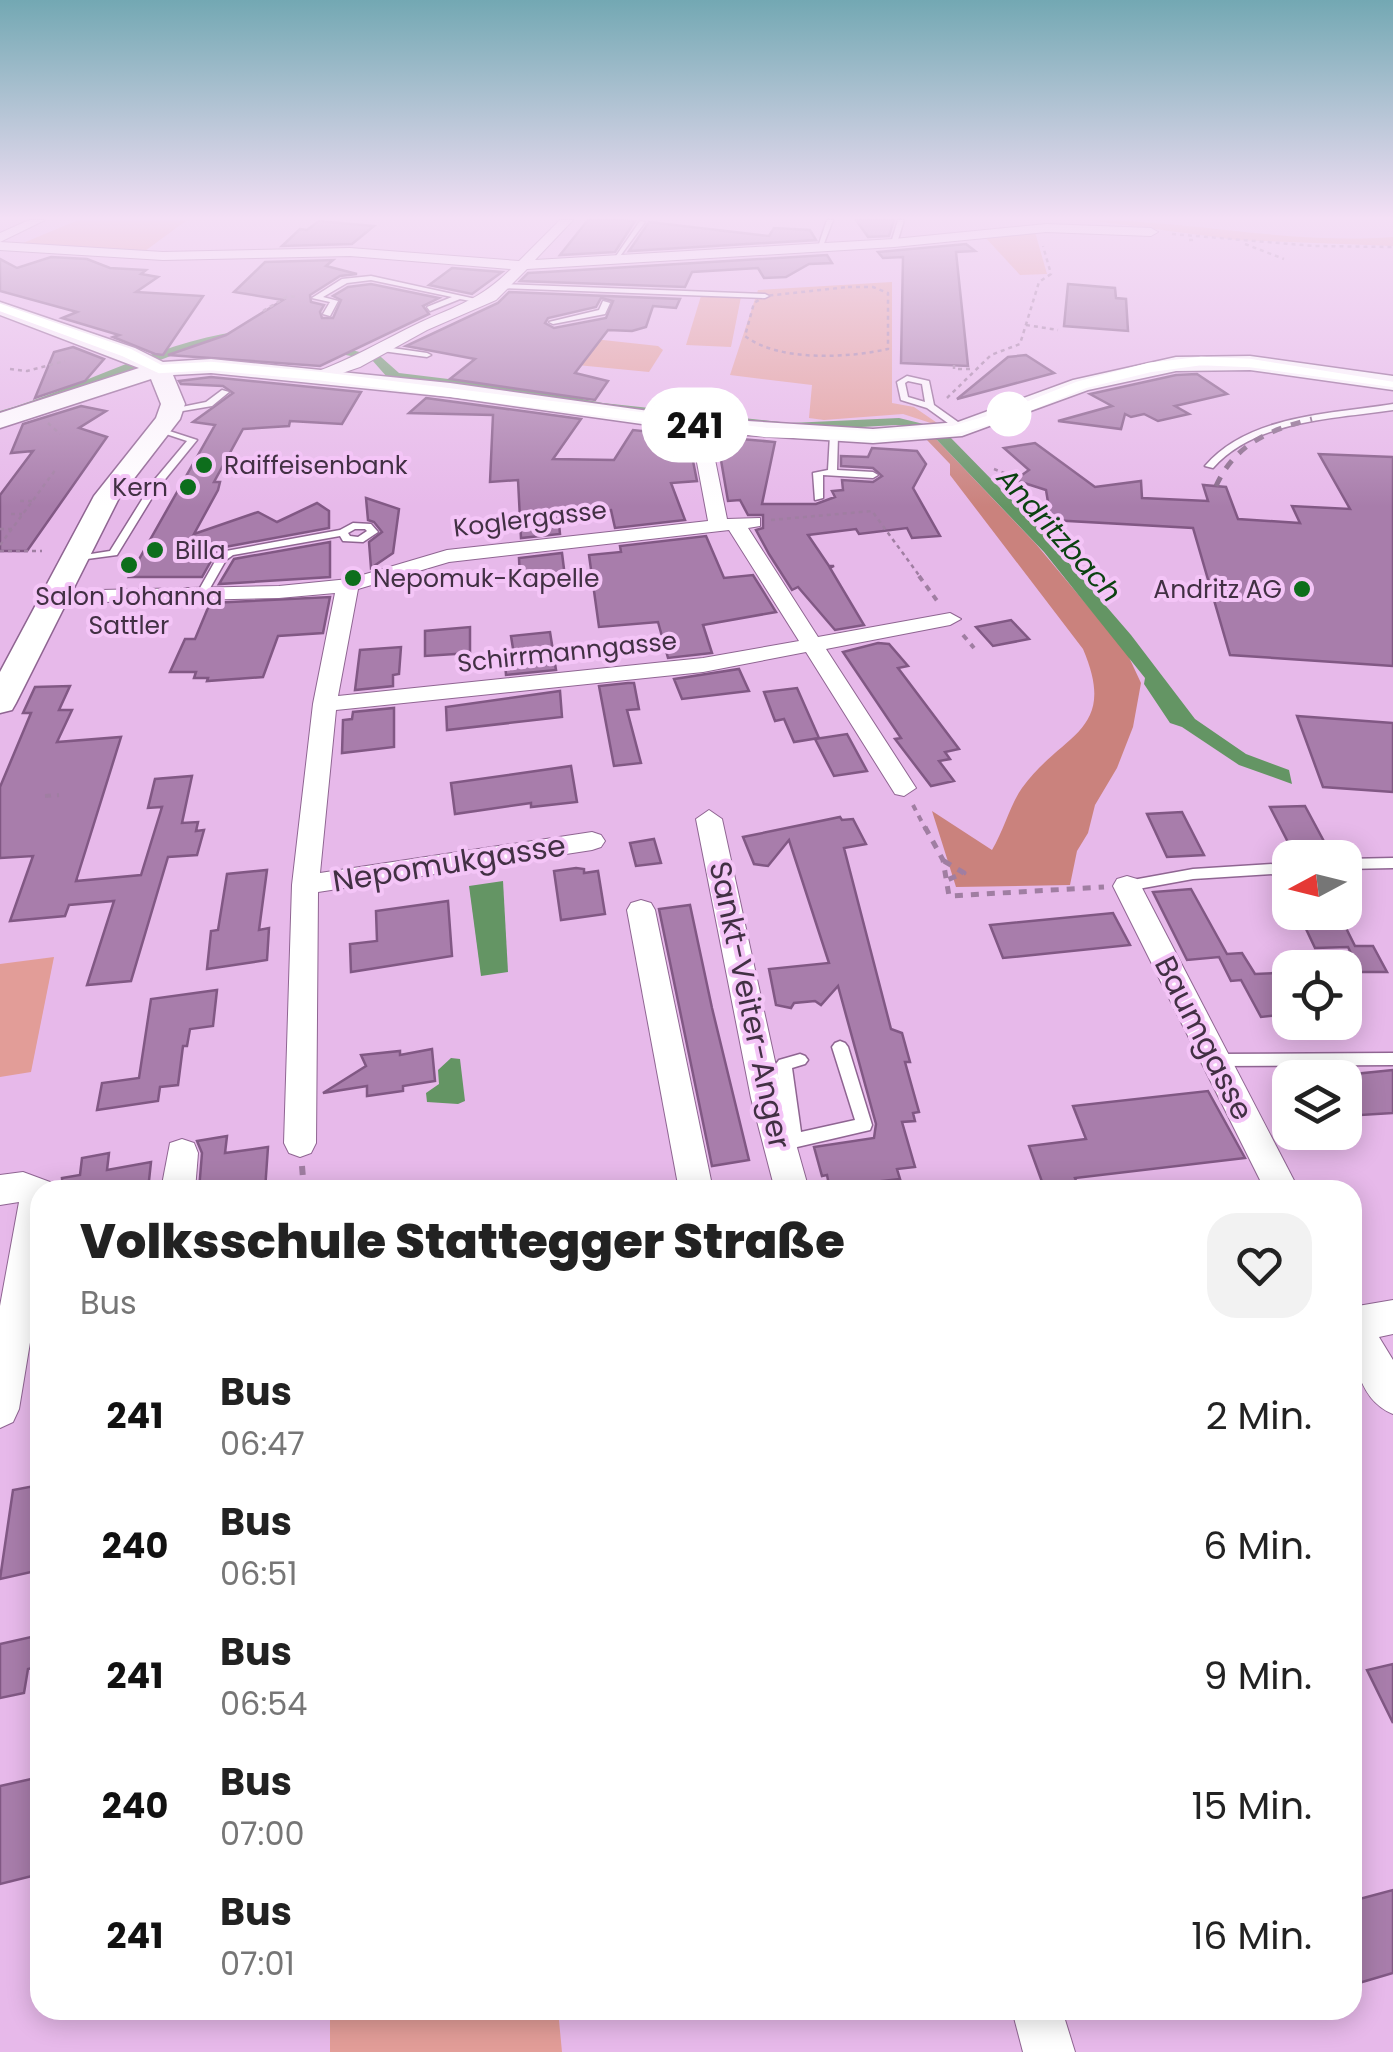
<!DOCTYPE html>
<html lang="de">
<head>
<meta charset="utf-8">
<style>
  :root { --surface:#fff; --page:#f2f2f2; --text:#222; --muted:#767676 }
  body { margin:0; font-family:Poppins,sans-serif; background:var(--page); color:var(--text); height:100vh; display:flex; flex-direction:column; font-size:38px; white-space:nowrap }
  * { box-sizing:border-box; margin:0 }
  p { font-size:32px; color:var(--muted) }
  .icon { flex:none; width:55px; height:55px; fill:none; stroke:currentColor; stroke-width:2; stroke-linecap:round; stroke-linejoin:round }
  .map { position:relative; flex:1; overflow:hidden }
  .details { position:absolute; left:30px; top:1180px; width:1332px; height:840px; display:flex; flex-direction:column; background:var(--surface); border-radius:30px; box-shadow:0 5px 25px #0003 }
  .details>* { flex:none }
  .badge { padding:0 20px; border-radius:32px; font-size:35px; line-height:65px }
  .needle { width:65px; rotate:263deg }
  .controls { position:absolute; left:1272px; top:840px; display:grid; gap:20px }
  .controls a { display:grid; place-items:center; width:90px; height:90px; border-radius:20px; background:var(--surface); box-shadow:0 5px 25px #0003; font-size:50px }
  .map>.badge { position:absolute; translate:-50% -50%; box-shadow:0 0 0 5px #fff }
  .round { display:grid; place-items:center; flex:none; width:105px; height:105px; border-radius:30px; background:var(--page) }
  .headline { display:flex; align-items:center; justify-content:space-between; height:170px; padding:0 50px }
  h1 { font-size:48px; font-weight:800; line-height:75px }
  ul { padding:0; list-style:none }
  li { display:flex; align-items:center; gap:30px; height:130px; padding:0 50px }
  li div { flex:1 }
  li b { display:block; font-size:38px }
  li em { font-style:normal }
  li .badge { min-width:110px; font-weight:700; text-align:center }
  .map>svg:first-child { display:block }
  .green { fill:#e29d98 }
  .forest { fill:#ca827d }
  .water { fill:#649564 }
  .building { fill:#a87dab; stroke:#815884; stroke-width:2.5; fill-rule:evenodd }
  .lines { fill:none; stroke-linecap:round; stroke-linejoin:round }
  .lane-casing { stroke:#8f6592; stroke-width:3 }
  .street-casing { stroke:#8f6592; stroke-width:2 }
  .secondary-casing { stroke:#8f6592; stroke-width:3 }
  .path-far3 { stroke:#a07ea2; stroke-width:2.5; stroke-dasharray:4 4; stroke-linecap:butt }
  .path-far2 { stroke:#a07ea2; stroke-width:4; stroke-dasharray:6 6; stroke-linecap:butt }
  .path-far1 { stroke:#a07ea2; stroke-width:5; stroke-dasharray:8 8; stroke-linecap:butt }
  .path { stroke:#a07ea2; stroke-width:6; stroke-dasharray:9 9; stroke-linecap:butt }
  .lane { fill:#fff; fill-rule:evenodd }
  .street { fill:#fff; fill-rule:evenodd }
  .secondary { fill:#fff; fill-rule:evenodd }
  .rail { stroke:#886a8a; stroke-width:5; stroke-dasharray:10 10; stroke-linecap:butt }
  .line { fill:#fff; stroke:#fff; stroke-width:2.5 }
  .stop-dot { fill:#fff; stroke:#fff; stroke-width:5 }
  .poi-dot { fill:#0d6e1c; stroke:#f4c5f7; stroke-width:4 }
  .labels { text-anchor:middle; dominant-baseline:central; stroke-width:8; stroke-linejoin:round; paint-order:stroke }
  .far-poi-label { font-size:25px; fill:#423044; stroke:#f4c5f7; text-anchor:start }
  .far-street-label { font-size:25px; fill:#423044; stroke:#f4c5f7 }
  .far-water-label { font-size:28px; font-style:italic; fill:#0b4211; stroke:#f4c5f7 }
  .street-label { font-size:30px; fill:#423044; stroke:#f4c5f7 }
</style>
</head>
<body>
<div class="map">
<svg width="1393" height="2052" viewBox="0 0 1393 2052">
  <rect width="100%" height="100%" fill="#e7b9ea"/>
  <!-- green -->
  <g class="green">
    <polygon points="78,220 187,220 145,251 21,244"/>
    <path d="M1088 220C1190 220 1290 245 1393 237V246L1237 240Z"/>
    <polygon points="1035,232 1047,274 1020,275 984,236"/>
    <polygon points="892,282 892,403 914,407 943,427 903,414 824,420 809,418 812,385 730,375 758,290"/>
    <polygon points="701,296 741,297 731,347 686,345"/>
    <polygon points="548,334 658,346 663,350 649,372 577,365"/>
    <polygon points="54,957 31,1072 0,1077 0,964"/>
    <polygon points="330,2010 558,2010 562,2052 330,2052"/>
  </g>
  <!-- forest -->
  <path class="forest" d="M926 439H936L1036 544 1127 653 1141 683 1133 727 1117 768 1095 805 1088 833 1077 851 1070 885 956 887 932 811 992 850C1004 830 1010 805 1022 788 1061 733 1119 733 1083 649L950 475V464Z"/>
  <!-- water -->
  <g class="water">
    <path d="M262 329 381 357 399 373 531 389 603 403 790 423 899 418 932 426 950 437 1036 525 1131 635 1195 719 1246 754 1289 770 1292 784 1239 765 1182 727 1170 723 1144 684 1145 678 1044 552 937 440 915 427 896 425 827 429 725 423 405 381 387 377 372 360 235 334 209 341 50 403 0 418V411C88 386 170 334 262 329Z"/>
    <polygon points="503,881 508,972 481,976 469,886"/>
    <polygon points="451,1058 460,1059 465,1101 458,1104 427,1102 426,1093 439,1084 438,1070"/>
  </g>
  <!-- building -->
  <g class="building">
    <polygon points="588,220 618,220 635,221 615,252 560,255"/>
    <polygon points="856,220 894,220 889,236 868,237"/>
    <polygon points="319,221 351,224 374,226 352,244 282,246 300,229 307,230"/>
    <polygon points="649,222 769,236 774,228 810,230 816,240 629,251"/>
    <polygon points="966,244 975,251 956,252 968,366 901,363 903,257 883,258 878,252"/>
    <polygon points="827,255 832,263 809,264 786,277 764,278 758,268 692,272 685,287 520,281 528,273 546,272"/>
    <polygon points="51,257 87,259 110,268 146,270 141,274 158,277 136,292 203,296 163,355 155,354 113,337 119,335 62,318 77,312 0,291 0,259 17,268"/>
    <polygon points="333,260 326,266 357,274 340,276 310,295 311,302 324,305 320,312 322,318 333,318 341,300 333,296 348,287 371,284 439,298 423,306 429,314 320,366 168,355 226,335 283,300 234,292 265,262"/>
    <polygon points="452,268 502,272 472,294 429,285"/>
    <polygon points="1068,284 1115,288 1116,298 1126,299 1128,331 1064,326"/>
    <path d="M509 292 680 299 676 308 653 306 646 327 632 331 608 330 575 373 608 381 595 400 450 379 475 359 406 346 498 303ZM601 298 613 301 606 318 554 328 545 323 548 318 596 307Z"/>
    <polygon points="73,347 104,359 85,381 35,398 54,352"/>
    <polygon points="1026,355 1054,373 957,399 1008,357"/>
    <polygon points="1197,374 1227,394 1175,406 1189,414 1158,421 1144,414 1131,417 1125,414 1121,429 1058,421 1112,406 1090,394 1176,375"/>
    <polygon points="211,377 361,392 342,424 290,421 289,426 243,429 214,482 220,482 218,490 194,534 258,512 277,522 317,503 329,511 329,528 225,547 215,554 202,577 129,577 215,425 193,422 233,393 223,386 181,384 179,381"/>
    <polygon points="426,398 581,419 553,459 614,460 633,430 688,436 697,481 671,483 685,520 615,528 611,510 558,513 560,534 521,538 518,480 490,482 493,415 409,413"/>
    <polygon points="81,406 106,411 79,428 107,437 27,551 0,551 0,495 33,451 11,453 23,424"/>
    <polygon points="717,437 775,442 762,504 816,504 835,497 832,491 843,490 842,480 873,482 882,476 873,468 841,466 841,456 868,457 872,448 917,451 926,464 913,488 940,536 912,538 907,528 859,534 856,529 808,535 829,566 834,566 830,568 864,625 835,630 798,587 792,590 769,554 756,530 763,528 763,515 748,515 740,500 728,501"/>
    <polygon points="1035,443 1095,487 1141,481 1142,498 1208,501 1203,485 1226,487 1238,519 1300,523 1292,506 1350,509 1319,454 1393,457 1393,666 1230,655 1193,528 1051,520 1046,490 1015,480 1029,470 1004,448"/>
    <polygon points="366,498 399,509 393,553 371,568 369,542 382,532 374,522 368,520"/>
    <polygon points="706,536 724,578 753,575 776,612 703,625 712,653 668,658 658,622 599,627 589,555 621,552 620,546"/>
    <polygon points="330,542 330,577 219,584 234,559"/>
    <polygon points="562,553 565,577 520,580 519,558"/>
    <polygon points="330,597 323,633 278,636 263,677 207,681 208,678 194,678 196,672 170,672 185,639 195,639 210,603"/>
    <polygon points="1011,620 1029,639 993,646 976,627"/>
    <polygon points="470,627 470,653 425,656 425,631"/>
    <polygon points="550,632 556,670 506,675 505,662 515,661 511,636"/>
    <polygon points="878,643 889,644 908,666 898,668 959,749 945,752 950,759 939,761 954,781 931,786 895,739 901,738 843,652"/>
    <polygon points="401,647 399,674 393,675 393,686 355,690 360,650"/>
    <polygon points="739,669 749,691 682,699 674,679"/>
    <polygon points="628,683 634,683 639,709 627,710 641,763 614,766 599,686"/>
    <polygon points="70,686 59,710 72,710 57,742 121,737 76,881 141,875 162,807 148,808 155,779 192,776 182,823 198,822 196,831 204,830 197,855 168,857 131,981 87,985 114,901 69,905 65,916 10,921 33,856 0,858 0,787 31,713 23,713 35,687"/>
    <polygon points="797,688 819,738 794,742 784,719 775,721 764,692"/>
    <polygon points="560,691 562,717 447,730 446,707"/>
    <polygon points="394,708 394,747 342,753 343,720 352,719 353,712"/>
    <polygon points="1297,716 1393,723 1393,792 1323,787"/>
    <polygon points="847,734 867,771 834,776 815,739"/>
    <polygon points="571,766 577,802 531,807 531,803 455,814 451,783"/>
    <polygon points="1305,806 1327,847 1291,848 1270,807"/>
    <polygon points="1182,812 1204,855 1167,857 1147,814"/>
    <polygon points="840,817 842,820 853,819 866,844 844,848 891,1029 902,1033 910,1062 905,1062 919,1112 913,1113 915,1121 902,1122 915,1167 897,1169 900,1179 873,1182 876,1190 830,1190 827,1175 822,1176 814,1147 874,1138 876,1124 838,986 821,1005 815,1001 794,1003 791,1008 776,1005 769,969 829,963 789,840 768,866 754,864 743,837"/>
    <polygon points="654,839 661,863 636,866 630,843"/>
    <polygon points="576,868 584,869 584,873 598,871 605,914 561,920 554,871"/>
    <polygon points="267,870 259,930 269,928 267,960 207,969 211,931 218,930 227,874"/>
    <polygon points="1191,889 1227,954 1242,953 1255,974 1276,973 1290,998 1290,1014 1261,1017 1241,980 1231,981 1219,957 1187,960 1153,892"/>
    <polygon points="448,901 452,956 351,972 350,944 377,941 376,911"/>
    <polygon points="690,905 712,1008 749,1160 712,1166 659,909"/>
    <polygon points="1298,912 1338,912 1355,946 1373,946 1387,972 1360,972 1348,947 1315,948"/>
    <polygon points="1113,913 1130,945 1003,958 990,925"/>
    <polygon points="217,990 213,1026 190,1029 187,1046 183,1046 178,1085 160,1087 158,1101 97,1110 102,1083 139,1078 151,999"/>
    <polygon points="432,1049 435,1081 403,1086 403,1091 367,1096 367,1086 323,1093 366,1066 361,1055 400,1051 400,1055"/>
    <polygon points="1393,1070 1393,1113 1345,1116 1345,1075"/>
    <polygon points="1208,1091 1245,1158 1075,1178 1080,1190 1045,1190 1029,1146 1086,1139 1073,1106"/>
    <polygon points="227,1136 225,1153 268,1147 265,1190 199,1190 202,1153 197,1141"/>
    <polygon points="109,1153 107,1170 151,1162 148,1190 63,1190 62,1178 80,1175 82,1158"/>
    <polygon points="40,1485 40,1570 0,1579 13,1490"/>
    <polygon points="40,1635 40,1666 28,1669 24,1693 0,1698 0,1644"/>
    <polygon points="1393,1664 1393,1723 1367,1670"/>
    <polygon points="40,1777 40,1874 0,1884 0,1786"/>
    <polygon points="1393,1890 1393,1973 1352,1985 1352,1901"/>
  </g>
  <g class="lines">
    <!-- lane casing -->
    <g class="lane-casing">
      <g id="lane">
        <polygon points="827,220 833,220 823,246 818,247"/>
        <polygon points="898,220 904,220 897,243 894,245 891,243"/>
        <polygon points="640,221 645,222 618,259 614,259"/>
        <polygon points="371,276 485,301 481,303 460,299 430,311 427,307 452,297 371,280 347,283 323,297 338,301 330,316 323,314 330,302 312,298 342,279"/>
        <polygon points="502,284 765,294 769,296 765,298 499,288"/>
        <polygon points="603,301 610,303 605,314 553,324 549,322 599,310"/>
        <polygon points="385,347 427,353 431,355 427,357 382,351 381,349"/>
        <path d="M907 376 929 381 934 405 965 427V431H959L927 408 901 400 897 382ZM908 381 922 384 925 402 908 397 905 383Z"/>
        <polygon points="222,390 229,392 212,406 171,413 167,410 206,402"/>
        <path d="M1393 404V410C1333 419 1256 420 1213 468L1205 466C1248 415 1331 414 1393 404Z"/>
        <polygon points="157,427 197,440 158,488 117,555 72,561 72,557 110,551 148,490 114,490 109,487 111,485 151,484 187,441 157,431"/>
        <polygon points="834,432 838,435 837,470 873,472 878,475 873,478 823,475 823,498 815,500 813,473 828,470 830,435"/>
        <path d="M353 523 371 524 378 532 363 542 343 541 340 536 233 555 226 560 205 597 196 595 218 556 226 551 340 530ZM355 529H365L367 531 358 537 350 536 348 533Z"/>
        <polygon points="1393,858 1393,868 1345,869 1345,859"/>
        <polygon points="1290,863 1290,873 1193,879 1127,891 1120,886 1127,881 1193,869"/>
        <polygon points="840,1041 845,1043 848,1047 872,1125 870,1130 780,1151 774,1149 772,1144 786,1128 776,1064 779,1060 800,1054 805,1056 808,1060 805,1064 792,1068 801,1132 855,1120 832,1047 835,1043"/>
        <polygon points="1393,1053 1393,1065 1215,1066 1210,1064 1207,1060 1210,1056 1215,1054"/>
      </g>
    </g>
    <!-- street casing -->
    <g class="street-casing">
      <g id="street">
        <polygon points="29,220 45,220 0,242 0,233"/>
        <path d="M560 220H573L535 260 894 239 1046 224 1151 228 1158 232 1151 236 1046 232 894 247 527 269 496 300 427 330 360 367 319 381 313 379V373C351 360 383 340 419 323 458 305 480 300 511 269L350 256 163 260 0 250V242L163 252 350 248 519 261Z"/>
        <path d="M699 420 708 425 727 519 760 518V526L748 528 818 637 950 613 961 619 950 625 826 649 916 788 904 796 895 794 806 652 703 672 336 710 320 873 592 832 601 835 605 841 601 847 592 850 318 892 316 1143 311 1153 300 1157 289 1153 284 1143 292 885 313 704 335 593 279 598 57 603 47 597 57 591 279 586 349 579 447 550 708 521 690 425ZM729 530 799 641 703 658 338 696 358 589 449 562Z"/>
        <polygon points="709,810 722,819 783,1098 809,1190 775,1190 751,1098 696,819"/>
        <polygon points="1127,876 1137,879 1141,886 1299,1190 1265,1190 1113,886 1117,879"/>
        <polygon points="641,900 651,903 655,910 713,1190 679,1190 627,910 631,903"/>
        <polygon points="182,1139 194,1143 198,1153 195,1190 161,1190 170,1143"/>
        <polygon points="23,1172 50,1182 54,1190 40,1190 40,1282 19,1409 13,1422 0,1428 0,1306 19,1202 0,1205 0,1175"/>
        <path d="M1393 1300V1334L1379 1337 1393 1360V1414C1352 1397 1352 1344 1352 1307Z"/>
        <polygon points="1012,2010 1062,2010 1075,2052 1023,2052"/>
      </g>
    </g>
    <!-- secondary casing -->
    <g class="secondary-casing">
      <polygon id="secondary" points="0,302 135,348 163,362 211,359 450,383 699,418 873,429 958,422 1073,380 1176,357 1250,356 1393,376 1393,390 1250,370 1176,371 1088,390 962,436 873,443 699,432 450,397 211,373 173,375 185,404 180,419 119,498 16,703 12,710 0,713 0,672 94,496 156,418 161,404 151,379 0,428 0,413 139,368 0,315"/>
    </g>
    <!-- path-far3 -->
    <g class="path-far3">
      <polyline points="1172,234 1314,246 1393,247"/>
      <polyline points="1189,240 1195,240"/>
      <polyline points="1245,244 1284,259"/>
      <path d="M848 287H873L888 293V349C848 358 779 362 745 336L754 303 765 296Z"/>
      <polyline points="263,311 288,296 298,297"/>
      <polyline points="1026,325 1058,330"/>
      <polyline points="954,365 954,369 972,369"/>
      <polyline points="10,369 27,371 65,361"/>
      <polyline points="947,398 991,355 1020,344 1039,282 1051,274 1043,246"/>
      <polyline points="48,423 60,434"/>
      <polyline points="994,469 1014,477 1009,486"/>
      <polyline points="20,501 32,501"/>
      <polyline points="11,514 22,514"/>
      <polyline points="771,520 872,511 921,578"/>
      <polyline points="0,529 12,529"/>
      <polyline points="0,545 56,469"/>
      <polyline points="0,551 42,551"/>
    </g>
    <!-- path-far2 -->
    <g class="path-far2">
      <polyline points="919,576 938,602"/>
      <polyline points="963,635 974,648"/>
      <polyline points="45,796 59,795"/>
      <polyline points="913,805 926,830"/>
    </g>
    <!-- path-far1 -->
    <g class="path-far1">
      <polyline points="925,827 943,860 949,896 1104,887"/>
      <polyline points="944,861 964,873 947,880"/>
    </g>
    <!-- path -->
    <polyline class="path" points="302,1166 304,1190"/>
    <!-- lane -->
    <use href="#lane" class="lane"/>
    <!-- street -->
    <use href="#street" class="street"/>
    <!-- secondary -->
    <use href="#secondary" class="secondary"/>
    <!-- rail -->
    <path class="rail" d="M1216 486C1235 444 1269 430 1312 419"/>
  </g>
  <!-- sky -->
  <linearGradient id="sky" x2="0" y2="1"><stop stop-color="#73a8b3"/><stop offset="0.43" stop-color="#f4e0f6"/><stop offset="1" stop-color="#f4e0f6" stop-opacity="0"/></linearGradient>
  <rect width="1393" height="507" fill="url(#sky)"/>
  <!-- line -->
  <polygon class="line" points="0,305 130,350 161,366 211,363 319,373 766,429 873,432 953,427 1002,413 1077,383 1149,364 1201,358 1250,360 1393,383 1393,386 1250,366 1201,364 1150,371 1085,387 1009,418 954,433 873,439 766,436 319,379 211,369 159,372 123,355 0,310"/>
  <!-- markers -->
  <circle class="stop-dot" cx="1009" cy="414" r="20"/>
  <g class="poi-dot">
    <circle cx="204" cy="465" r="10"/>
    <circle cx="188" cy="487" r="10"/>
    <circle cx="155" cy="550" r="10"/>
    <circle cx="129" cy="565" r="10"/>
    <circle cx="353" cy="578" r="10"/>
    <circle cx="1302" cy="589" r="10"/>
  </g>
  <g class="labels">
    <!-- far-poi labels -->
    <g class="far-poi-label">
      <text x="224" y="465">Raiffeisenbank</text>
      <text x="168" y="487" text-anchor="end">Kern</text>
      <text x="175" y="550">Billa</text>
      <text x="373" y="578">Nepomuk-Kapelle</text>
      <text x="1282" y="589" text-anchor="end">Andritz AG</text>
      <text x="129" y="596" text-anchor="middle">Salon Johanna<tspan x="129" dy="29">Sattler</tspan></text>
    </g>
    <!-- far-street labels -->
    <g class="far-street-label">
      <text transform="translate(530 519) rotate(-7)">Koglergasse</text>
      <text transform="translate(567 652) rotate(-6)">Schirrmanngasse</text>
    </g>
    <!-- far-water labels -->
    <g class="far-water-label">
      <text transform="translate(1059 535) rotate(48)">Andritzbach</text>
    </g>
    <!-- street labels -->
    <g class="street-label">
      <text transform="translate(449 863) rotate(-9)">Nepomukgasse</text>
      <text transform="translate(750 1005) rotate(78)">Sankt-Veiter-Anger</text>
      <text transform="translate(1204 1038) rotate(63)">Baumgasse</text>
    </g>
  </g>
</svg>
<div class="controls">
<a><svg class="needle" viewBox="-14 -14 28 28"><path d="M0-13l5 13h-10z" fill="#e53935"/><path d="M0 13l5-13h-10z" fill="#767676"/></svg></a>
<a><svg class="icon" aria-label="locate" viewBox="0 0 24 24"><circle cx="12" cy="12" r="6"/><path d="M12 2v4M12 18v4M2 12h4M18 12h4"/></svg></a>
<a><svg class="icon" aria-label="layers" viewBox="0 0 24 24"><path d="M12 4l9 5-9 5-9-5zM3 14l9 5 9-5"/></svg></a>
</div>
<b class="badge" style="left:695px;top:425px;background:#fff;color:#111">241</b>
<section class="details">
<div class="headline"><div><h1>Volksschule Stattegger Straße</h1><p>Bus</p></div><a class="round"><svg class="icon" aria-label="heart" viewBox="0 0 24 24"><path d="M12 20l-8-8c-3-5 5-10 8-4 3-6 11-1 8 4z"/></svg></a></div>
<ul>
<li><span class="badge" style="background:#fff;color:#111">241</span><div><b>Bus</b><p>06:47</p></div><em>2 Min.</em></li>
<li><span class="badge" style="background:#fff;color:#111">240</span><div><b>Bus</b><p>06:51</p></div><em>6 Min.</em></li>
<li><span class="badge" style="background:#fff;color:#111">241</span><div><b>Bus</b><p>06:54</p></div><em>9 Min.</em></li>
<li><span class="badge" style="background:#fff;color:#111">240</span><div><b>Bus</b><p>07:00</p></div><em>15 Min.</em></li>
<li><span class="badge" style="background:#fff;color:#111">241</span><div><b>Bus</b><p>07:01</p></div><em>16 Min.</em></li>
</ul>
</section>
</div>
</body>
</html>
